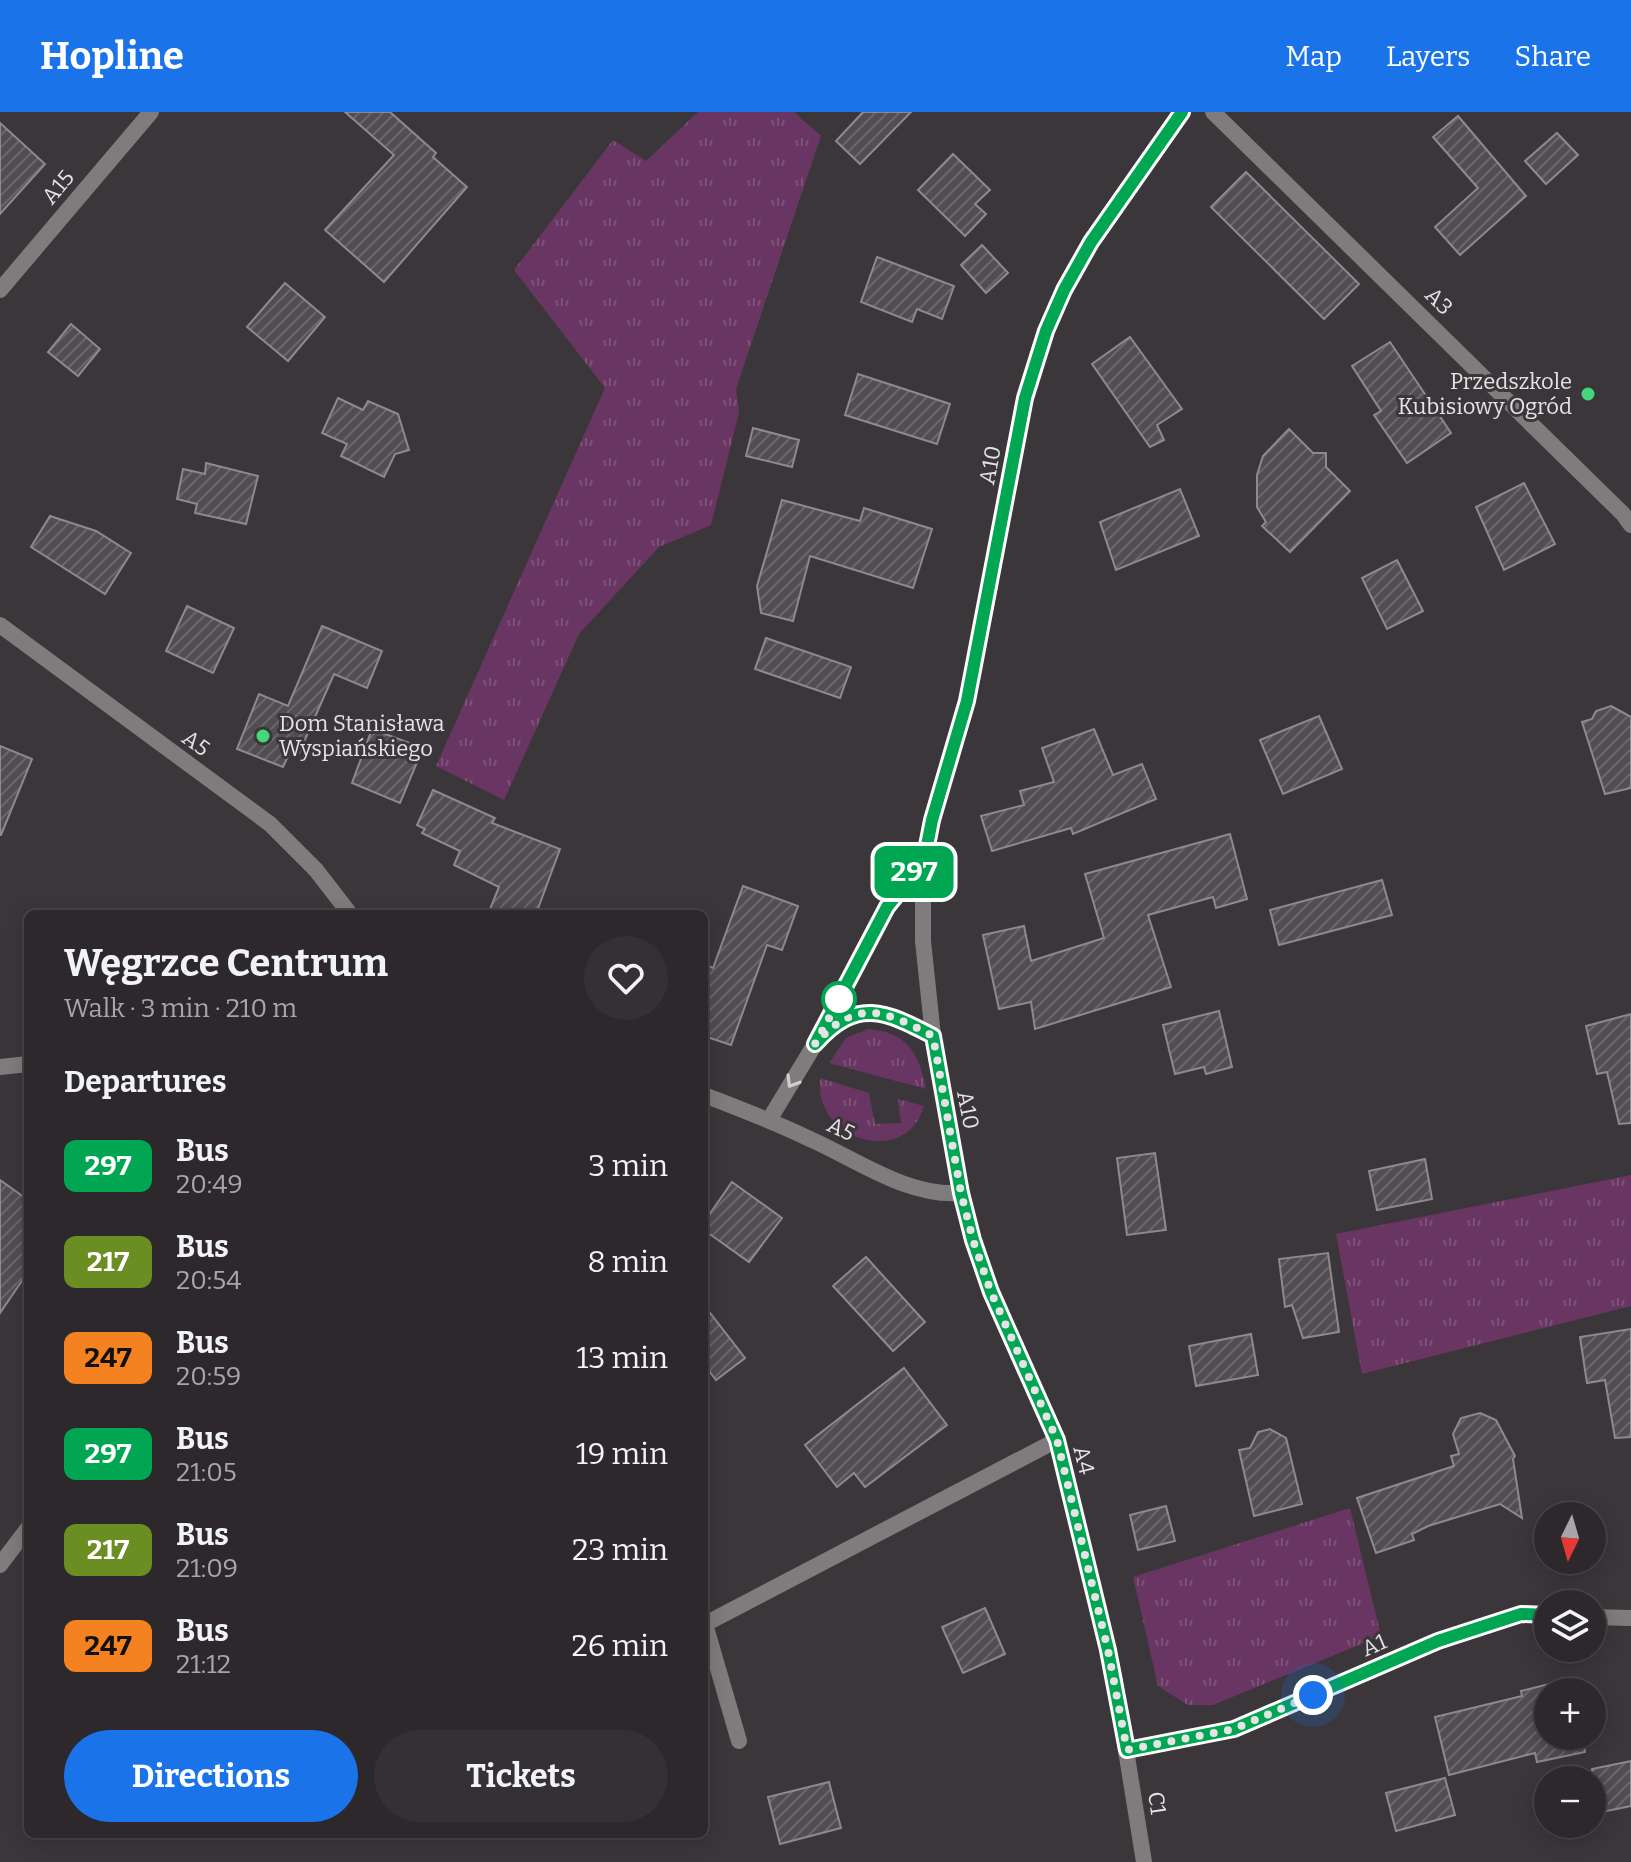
<!DOCTYPE html>
<html lang="en">
<head>
<meta charset="utf-8">
<style>
  :root { --surface:#2c282c; --page:#343034; --text:#f1f3f6; --muted:#a6a6a9; --line:#484448; --accent:#1a73e8 }
  body { margin:0; font-family:Bitter,serif; background:var(--page); color:var(--text); height:100vh; display:flex; flex-direction:column; font-size:30px; white-space:nowrap }
  * { box-sizing:border-box; margin:0 }
  p { font-size:26px; color:var(--muted) }
  .icon { flex:none; width:44px; height:44px; fill:none; stroke:currentColor; stroke-width:2; stroke-linecap:round; stroke-linejoin:round }
  .map { position:relative; flex:1; overflow:hidden }
  .panel { position:absolute; left:24px; top:798px; width:684px; height:928px; display:flex; flex-direction:column; background:var(--surface); border-radius:12px; box-shadow:0 4px 20px #0003,0 0 0 2px var(--line) }
  .panel>* { flex:none }
  .badge { padding:0 16px; border-radius:12px; font-size:28px; line-height:52px }
  .needle { width:52px; rotate:185deg }
  .buttons { position:absolute; left:1534px; top:1390px; display:grid; gap:16px }
  .buttons a { display:grid; place-items:center; width:72px; height:72px; border-radius:50%; background:var(--surface); box-shadow:0 4px 20px #0003,0 0 0 2px var(--line); font-size:40px }
  .you { position:absolute; width:40px; height:40px; margin:-20px; border:6px solid #fff; border-radius:50%; background:#1a73e8; box-shadow:0 0 0 12px #1a73e833 }
  .map>.badge { position:absolute; translate:-50% -50%; box-shadow:0 0 0 4px #fff }
  h2 { padding:0 40px; font-size:30px; line-height:72px }
  .round { display:grid; place-items:center; flex:none; width:84px; height:84px; border-radius:42px; background:var(--page) }
  .summary { display:flex; align-items:center; justify-content:space-between; height:136px; padding:0 40px }
  h1 { font-size:38px; font-weight:700; line-height:60px }
  .primary-button { display:flex; gap:16px; margin-top:auto; padding:16px 40px }
  .primary-button a { flex:1; height:92px; border-radius:48px; background:var(--accent); color:#fff; font-size:32px; font-weight:700; line-height:92px; text-align:center }
  .primary-button a+a { background:var(--page); color:var(--text) }
  ul { padding:0; list-style:none }
  li { display:flex; align-items:center; gap:24px; height:96px; padding:0 40px }
  li div { flex:1 }
  li b { display:block; font-size:30px }
  li em { font-style:normal }
  li .badge { min-width:88px; font-weight:700; text-align:center }
  header { display:flex; align-items:center; gap:48px; box-sizing:border-box; height:112px; padding:0 40px; background:var(--accent); color:#fff }
  header strong { font-size:38px }
  nav { display:flex; gap:44px; margin-inline-start:auto; font-size:28px }
  .map>svg:first-child { display:block }
  .grass { fill:url(#grass-tufts) }
  .building { fill:url(#building-hatch); stroke:#8e898d; stroke-width:2 }
  .lines { fill:none; stroke-linecap:round; stroke-linejoin:round }
  .service { stroke:#7f7c7e; stroke-width:16 }
  .minor { stroke:#7f7c7e; stroke-width:16 }
  .oneway { stroke:#d1ced1 }
  .line-casing { stroke:#fff; stroke-width:18 }
  .line { stroke:#00a651; stroke-width:12 }
  .walk { stroke:#e6e3e6; stroke-width:8; stroke-dasharray:0 14.4 }
  .poi-dot { fill:#43d77b; stroke:#3b363a; stroke-width:3 }
  .stop-dot { fill:#fff; stroke:#00a651; stroke-width:4 }
  .labels { text-anchor:middle; dominant-baseline:central; stroke-width:6; stroke-linejoin:round; paint-order:stroke }
  .street-label { font-size:22px; fill:#e6e3e6; stroke:#3b363a }
  .poi-label { font-size:22px; fill:#e6e3e6; stroke:#3b363a; text-anchor:end }
</style>
</head>
<body>
<header>
<strong>Hopline</strong>
<nav><a>Map</a><a>Layers</a><a>Share</a></nav>
</header>
<div class="map">
<svg width="1631" height="1750" viewBox="0 0 1631 1750">
  <defs>
    <pattern id="grass-tufts" width="24" height="20" patternUnits="userSpaceOnUse" patternTransform="scale(2)"><rect width="24" height="20" fill="#693562"/><path d="M3 7l-1-3M5 7V3M7 7l1-3M15 17l-1-3M17 17v-4M19 17l1-3" fill="none" stroke="#7e5278"/></pattern>
    <pattern id="building-hatch" width="6" height="6" patternUnits="userSpaceOnUse" patternTransform="scale(2)"><rect width="6" height="6" fill="#524d51"/><path d="M-1 1l2-2M0 6l6-6M5 7l2-2" fill="none" stroke="#6b666a"/></pattern>
  </defs>
  <rect width="100%" height="100%" fill="#3b363a"/>
  <!-- grass -->
  <g class="grass">
    <polygon points="698,0 794,0 821,24 736,277 739,300 711,413 659,435 579,522 504,688 436,654 605,276 514,158 613,28 646,49"/>
    <path d="M868 917C907 920 919 941 926 977L829 951 846 926Z"/>
    <path d="M820 966 869 981 875 1012 901 1011 898 987 924 994C909 1047 840 1035 823 992 820 985 820 974 820 966Z"/>
    <polygon points="1631,1063 1631,1194 1362,1262 1336,1122"/>
    <polygon points="1350,1396 1381,1524 1213,1593 1188,1593 1158,1574 1133,1465"/>
  </g>
  <!-- building -->
  <g class="building">
    <polygon points="345,0 390,0 436,41 433,45 467,75 384,170 325,118 394,43"/>
    <polygon points="863,0 911,0 860,52 836,29"/>
    <polygon points="1458,4 1526,84 1460,143 1435,115 1478,76 1433,25"/>
    <polygon points="0,11 45,52 0,102"/>
    <polygon points="1557,21 1578,43 1546,72 1525,49"/>
    <polygon points="953,42 990,78 975,92 986,102 965,124 918,78"/>
    <polygon points="1246,60 1359,172 1324,207 1211,95"/>
    <polygon points="982,133 1008,161 986,181 961,153"/>
    <polygon points="877,145 954,174 942,207 917,197 912,210 861,190"/>
    <polygon points="285,171 325,205 288,249 247,215"/>
    <polygon points="71,212 100,237 78,264 48,240"/>
    <polygon points="1130,225 1182,297 1157,313 1164,328 1150,335 1092,252"/>
    <polygon points="1390,230 1451,321 1407,351 1374,303 1381,299 1352,254"/>
    <polygon points="858,262 950,292 937,332 845,303"/>
    <polygon points="338,286 363,298 368,289 398,302 409,338 395,342 384,365 341,344 347,332 322,321"/>
    <polygon points="753,316 799,328 792,355 746,344"/>
    <polygon points="1289,317 1313,341 1326,341 1326,355 1350,379 1290,440 1262,414 1266,410 1257,395 1257,363 1263,344"/>
    <polygon points="206,351 258,364 246,412 195,401 197,392 177,387 183,357 205,362"/>
    <polygon points="1524,371 1555,432 1504,458 1476,395"/>
    <polygon points="1180,377 1199,424 1116,458 1100,410"/>
    <polygon points="782,388 860,409 864,396 932,417 913,476 810,444 793,509 761,501 757,474"/>
    <polygon points="50,404 96,419 131,441 105,482 31,435"/>
    <polygon points="1397,448 1423,499 1387,517 1362,466"/>
    <polygon points="187,494 234,516 213,561 166,539"/>
    <polygon points="322,514 382,539 367,576 334,562 299,641 291,638 283,655 237,637 259,582 288,594"/>
    <polygon points="766,526 851,555 840,586 755,557"/>
    <polygon points="1611,594 1631,605 1631,676 1605,682 1582,610 1592,607 1596,599"/>
    <polygon points="1319,604 1342,657 1283,682 1260,628"/>
    <polygon points="372,617 423,636 400,691 352,671"/>
    <polygon points="1094,617 1113,663 1142,652 1156,687 1073,722 1071,716 992,739 981,704 1024,693 1020,679 1054,670 1042,636"/>
    <polygon points="0,634 32,647 1,723 0,723"/>
    <polygon points="433,678 495,706 492,711 560,737 536,802 488,802 499,775 454,753 460,739 422,721 425,717 417,713"/>
    <polygon points="1230,722 1247,787 1216,796 1213,785 1148,803 1171,875 1035,917 1031,890 999,897 983,823 1024,814 1031,849 1104,826 1085,762"/>
    <polygon points="1382,768 1392,803 1279,833 1270,798"/>
    <polygon points="743,774 798,794 782,838 767,833 731,933 704,924 704,851 713,856"/>
    <polygon points="1219,899 1232,955 1206,962 1204,955 1175,962 1163,913"/>
    <polygon points="1631,902 1631,1011 1619,1012 1607,960 1597,962 1586,914"/>
    <polygon points="1155,1041 1166,1118 1127,1123 1117,1046"/>
    <polygon points="1425,1047 1432,1087 1377,1098 1369,1059"/>
    <polygon points="0,1068 28,1088 28,1160 0,1201"/>
    <polygon points="732,1070 782,1106 749,1150 704,1118 704,1110"/>
    <polygon points="1328,1141 1339,1220 1303,1226 1292,1193 1285,1195 1279,1147"/>
    <polygon points="866,1145 925,1210 893,1239 833,1174"/>
    <polygon points="704,1193 745,1246 716,1268 704,1252"/>
    <polygon points="1631,1217 1631,1325 1615,1326 1605,1268 1587,1271 1580,1225"/>
    <polygon points="1251,1222 1258,1263 1196,1274 1189,1234"/>
    <polygon points="904,1256 947,1313 865,1375 854,1361 837,1375 805,1333"/>
    <polygon points="1480,1301 1496,1308 1515,1344 1513,1347 1522,1406 1500,1392 1428,1414 1412,1422 1414,1428 1376,1441 1357,1386 1454,1354 1451,1344 1459,1342 1453,1322 1461,1306"/>
    <polygon points="1270,1317 1286,1326 1302,1392 1254,1404 1239,1338 1250,1336 1258,1320"/>
    <polygon points="1166,1394 1175,1429 1138,1438 1130,1403"/>
    <polygon points="985,1496 1005,1542 963,1561 942,1515"/>
    <polygon points="1565,1568 1565,1570 1571,1570 1573,1580 1548,1580 1548,1624 1582,1624 1585,1640 1537,1650 1535,1641 1449,1663 1435,1605 1522,1584 1521,1579"/>
    <polygon points="1631,1649 1631,1694 1592,1702 1592,1657"/>
    <polygon points="1445,1666 1455,1703 1396,1719 1386,1681"/>
    <polygon points="829,1670 841,1716 780,1732 768,1685"/>
  </g>
  <g class="lines">
    <!-- service -->
    <g class="service">
      <polyline points="0,955 28,952"/>
      <polyline points="739,1629 705,1512 1057,1328"/>
    </g>
    <!-- minor -->
    <g class="minor">
      <polyline points="1213,0 1623,402 1631,413"/>
      <polyline points="0,178 151,0"/>
      <polyline points="0,513 270,712 316,758 350,802"/>
      <path d="M824 922C859 884 897 905 933 924"/>
      <path d="M704 983C741 997 777 1011 812 1028 859 1049 908 1085 961 1081"/>
      <polyline points="769,1008 815,932 887,795 924,749"/>
      <polyline points="0,1453 28,1416"/>
      <polyline points="1592,1505 1631,1506"/>
      <polyline points="1127,1638 1234,1617 1438,1529 1521,1502 1548,1503"/>
      <path d="M1144 1750 1114 1564 1057 1328 991 1180 973 1128 961 1081 933 924 923 829V768L928 726 973 564 1025 286C1035 249 1047 210 1065 175 1098 114 1142 57 1182 0"/>
    </g>
  </g>
  <!-- one-way arrows -->
  <defs><path id="oneway-chevron" d="M-2-3.5L2.5 0L-2 3.5" fill="none" stroke-width="1.6" stroke-linecap="round" stroke-linejoin="round" transform="scale(2)"/></defs>
  <use class="oneway" href="#oneway-chevron" transform="translate(792 970) rotate(121)"/>
  <g class="lines">
    <!-- line casing -->
    <g class="line-casing">
      <path id="line" d="M1182 0 1091 130 1064 178 1046 219 1025 286 967 589 932 708 924 749 887 795 815 932C857 885 885 899 933 924L961 1081 973 1128 991 1180 1057 1328 1108 1538 1127 1638 1234 1617 1438 1529 1521 1502 1548 1503"/>
    </g>
    <!-- line -->
    <use href="#line" class="line"/>
    <!-- walk -->
    <path class="walk" d="M839 887 841 884 815 932C857 885 885 899 933 924L961 1081 973 1128 991 1180 1057 1328 1108 1538 1127 1638 1234 1617 1313 1583"/>
  </g>
  <!-- markers -->
  <g class="poi-dot">
    <circle cx="1588" cy="282" r="8"/>
    <circle cx="263" cy="624" r="8"/>
  </g>
  <circle class="stop-dot" cx="839" cy="887" r="16"/>
  <g class="labels">
    <!-- street labels -->
    <g class="street-label">
      <text transform="translate(58 75) rotate(-50)">A15</text>
      <text transform="translate(1439 189) rotate(45)">A3</text>
      <text transform="translate(990 353) rotate(-79)">A10</text>
      <text transform="translate(196 631) rotate(36)">A5</text>
      <text transform="translate(968 998) rotate(79)">A10</text>
      <text transform="translate(841 1017) rotate(25)">A5</text>
      <text transform="translate(1084 1348) rotate(76)">A4</text>
      <text transform="translate(1374 1533) rotate(-23)">A1</text>
      <text transform="translate(1157 1691) rotate(82)">C1</text>
    </g>
    <!-- poi labels -->
    <g class="poi-label">
      <text x="1572" y="269">Przedszkole<tspan x="1572" dy="25">Kubisiowy Ogród</tspan></text>
      <text x="279" y="611" text-anchor="start">Dom Stanisława<tspan x="279" dy="25">Wyspiańskiego</tspan></text>
    </g>
  </g>
</svg>
<div class="buttons">
<a><svg class="needle" viewBox="-14 -14 28 28"><path d="M0-13l5 13h-10z" fill="#e53935"/><path d="M0 13l5-13h-10z" fill="#a6a6a9"/></svg></a>
<a><svg class="icon" aria-label="layers" viewBox="0 0 24 24"><path d="M12 4l9 5-9 5-9-5zM3 14l9 5 9-5"/></svg></a>
<a>+</a>
<a>−</a>
</div>
<div class="you" style="left:1313px;top:1583px"></div>
<b class="badge" style="left:914px;top:760px;background:#00a651;color:#fff">297</b>
<section class="panel">
<div class="summary"><div><h1>Węgrzce Centrum</h1><p>Walk · 3 min · 210 m</p></div><a class="round"><svg class="icon" aria-label="heart" viewBox="0 0 24 24"><path d="M12 20l-8-8c-3-5 5-10 8-4 3-6 11-1 8 4z"/></svg></a></div>
<h2>Departures</h2>
<ul>
<li><span class="badge" style="background:#00a651;color:#fff">297</span><div><b>Bus</b><p>20:49</p></div><em>3 min</em></li>
<li><span class="badge" style="background:#6b8e23;color:#fff">217</span><div><b>Bus</b><p>20:54</p></div><em>8 min</em></li>
<li><span class="badge" style="background:#f58220;color:#111">247</span><div><b>Bus</b><p>20:59</p></div><em>13 min</em></li>
<li><span class="badge" style="background:#00a651;color:#fff">297</span><div><b>Bus</b><p>21:05</p></div><em>19 min</em></li>
<li><span class="badge" style="background:#6b8e23;color:#fff">217</span><div><b>Bus</b><p>21:09</p></div><em>23 min</em></li>
<li><span class="badge" style="background:#f58220;color:#111">247</span><div><b>Bus</b><p>21:12</p></div><em>26 min</em></li>
</ul>
<div class="primary-button"><a>Directions</a><a>Tickets</a></div>
</section>
</div>
</body>
</html>
